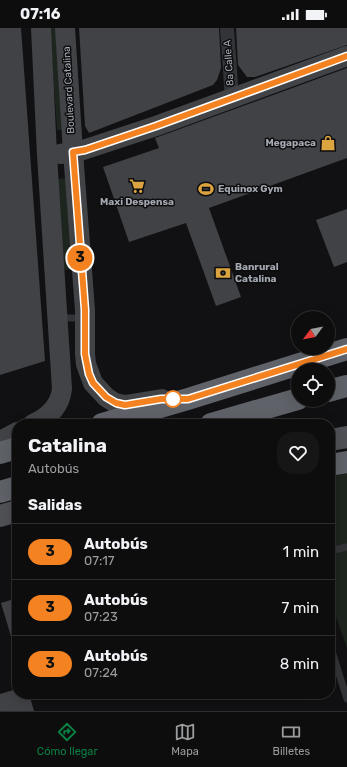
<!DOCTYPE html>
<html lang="es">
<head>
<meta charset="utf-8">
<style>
  :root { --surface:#0d0d0e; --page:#161617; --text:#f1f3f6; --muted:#9a9c9e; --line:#2d2d2e; --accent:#0b8043 }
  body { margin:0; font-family:Rubik,sans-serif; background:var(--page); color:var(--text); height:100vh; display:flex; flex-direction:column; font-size:15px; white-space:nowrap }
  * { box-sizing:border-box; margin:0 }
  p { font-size:13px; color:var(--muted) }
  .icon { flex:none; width:22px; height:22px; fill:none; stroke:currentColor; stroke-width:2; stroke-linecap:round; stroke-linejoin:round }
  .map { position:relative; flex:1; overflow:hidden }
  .details { position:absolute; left:12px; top:391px; width:323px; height:280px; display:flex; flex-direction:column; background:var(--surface); border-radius:16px; box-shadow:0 4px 16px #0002,0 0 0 1px var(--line) }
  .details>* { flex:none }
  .badge { padding:0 8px; border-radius:13px; font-size:14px; line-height:26px }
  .needle { width:26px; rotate:238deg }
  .buttons { position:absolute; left:291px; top:283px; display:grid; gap:8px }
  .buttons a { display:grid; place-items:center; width:44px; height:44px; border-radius:50%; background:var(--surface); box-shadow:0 4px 16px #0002,0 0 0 1px var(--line); font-size:20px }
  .map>.badge { position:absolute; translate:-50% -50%; box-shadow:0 0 0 2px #fff }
  h2 { padding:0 16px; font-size:15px; line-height:36px }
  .round { display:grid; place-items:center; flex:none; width:42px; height:42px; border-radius:16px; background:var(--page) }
  .summary { display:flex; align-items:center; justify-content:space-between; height:68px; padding:0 16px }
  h1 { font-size:19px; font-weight:700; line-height:30px }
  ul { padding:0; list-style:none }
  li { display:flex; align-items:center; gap:12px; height:56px; padding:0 16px; border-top:1px solid var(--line) }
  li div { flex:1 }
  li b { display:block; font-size:15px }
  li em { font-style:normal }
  li .badge { min-width:44px; font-weight:700; text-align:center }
  .status { display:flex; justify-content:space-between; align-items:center; height:28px; padding:0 20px; background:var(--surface); direction:ltr }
  .status svg { height:11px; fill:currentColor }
  .dock { display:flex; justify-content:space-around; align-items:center; height:56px; border-top:1px solid var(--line); background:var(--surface); font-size:11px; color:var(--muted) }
  .dock a { display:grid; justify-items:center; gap:2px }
  .dock .current { color:var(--accent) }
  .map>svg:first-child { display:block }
  .green { fill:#1e251f }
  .building { fill:#414246 }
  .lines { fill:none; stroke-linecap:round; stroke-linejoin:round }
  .lane { stroke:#333437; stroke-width:7 }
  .street { stroke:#333437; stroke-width:14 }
  .secondary { stroke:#414347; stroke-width:20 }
  .primary { stroke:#4f5156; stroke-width:22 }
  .highway { stroke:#5f6268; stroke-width:22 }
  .line-casing { stroke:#fff; stroke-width:9 }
  .line { stroke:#f58220; stroke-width:6 }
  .stop-dot { fill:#fff; stroke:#f58220; stroke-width:2 }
  .labels { text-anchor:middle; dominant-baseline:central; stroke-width:3; stroke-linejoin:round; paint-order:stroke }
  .street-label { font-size:10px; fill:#a4a9b2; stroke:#0d0d0e }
  .poi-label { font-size:10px; font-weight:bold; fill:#a4a9b2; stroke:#0d0d0e; text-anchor:start }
</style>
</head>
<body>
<div class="status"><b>07:16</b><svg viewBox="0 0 49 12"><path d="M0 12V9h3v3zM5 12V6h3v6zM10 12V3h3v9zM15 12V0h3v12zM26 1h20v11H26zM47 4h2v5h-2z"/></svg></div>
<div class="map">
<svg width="347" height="683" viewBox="0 0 347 683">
  <rect width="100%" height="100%" fill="#111113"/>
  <!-- green -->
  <g class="green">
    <polygon points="50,0 58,0 65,102 57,102"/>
    <polygon points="68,150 74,241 64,242 58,151"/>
    <polygon points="347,445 347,620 330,572 330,449"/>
  </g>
  <!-- building -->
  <g class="building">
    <polygon points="0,0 21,0 45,333 0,347"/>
    <polygon points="79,0 219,0 221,40 217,52 213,57 89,105 85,98"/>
    <polygon points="236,0 347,0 347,17 255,49 247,49 238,37"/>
    <polygon points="347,40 347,130 209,180 241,269 216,278 186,195 129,214 103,139 159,120 155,110"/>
    <polygon points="347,181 347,234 334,239 316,192"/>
    <polygon points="17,570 17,614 13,615 1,575"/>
    <polygon points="17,661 17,666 29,666 34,683 0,683 0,666"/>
  </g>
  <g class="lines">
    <!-- lane -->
    <g class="lane">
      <polyline points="59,290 83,290"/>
      <polyline points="330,523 347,519"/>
      <polyline points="330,617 347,671"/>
    </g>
    <!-- street -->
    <polyline class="street" points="227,0 232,70"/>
    <!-- secondary -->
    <g class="secondary">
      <polyline points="65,0 73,124 85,282 85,326 86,336 93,355 106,369 115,375 125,377 162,371"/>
      <polyline points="60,126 80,123 156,98 347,28"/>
      <path d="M33 396C49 389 60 378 62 361L47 127 41 0"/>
      <polyline points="0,413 17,404"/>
    </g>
    <!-- primary -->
    <g class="primary">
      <polyline points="330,412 347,409"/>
      <polyline points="0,488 17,483"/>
    </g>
    <!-- highway -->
    <g class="highway">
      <polyline points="328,363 347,358"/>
      <polyline points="102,396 188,371 347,321"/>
      <polyline points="211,396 298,371"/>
      <polyline points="0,425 17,420"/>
      <polyline points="330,437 347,434"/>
      <polyline points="0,464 17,459"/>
    </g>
  </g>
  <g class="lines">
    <!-- line casing -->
    <g class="line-casing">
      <polyline id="line" points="347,28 156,98 85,122 73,124 85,282 85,326 89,346 93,355 106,369 116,375 125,377 161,371 188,371 347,321"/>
    </g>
    <!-- line -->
    <use href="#line" class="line"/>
  </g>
  <!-- icons -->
  <defs>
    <g id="shop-bare" transform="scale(1.2)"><path d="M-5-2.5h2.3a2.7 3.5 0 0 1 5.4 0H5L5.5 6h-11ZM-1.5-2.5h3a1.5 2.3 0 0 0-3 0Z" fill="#dca440" stroke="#0d0d0e" stroke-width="2.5" paint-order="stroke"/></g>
    <g id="supermarket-bare" transform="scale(1.2)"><path d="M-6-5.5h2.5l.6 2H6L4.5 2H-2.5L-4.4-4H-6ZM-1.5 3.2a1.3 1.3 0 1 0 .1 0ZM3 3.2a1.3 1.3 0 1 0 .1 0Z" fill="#dca440" stroke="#0d0d0e" stroke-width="2.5" paint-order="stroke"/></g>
    <g id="stadium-bare" transform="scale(1.2)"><path d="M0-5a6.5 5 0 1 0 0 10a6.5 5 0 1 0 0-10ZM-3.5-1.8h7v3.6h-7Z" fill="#dca440" stroke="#0d0d0e" stroke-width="2.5" paint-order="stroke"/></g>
    <g id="bank-bare" transform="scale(1.2)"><path d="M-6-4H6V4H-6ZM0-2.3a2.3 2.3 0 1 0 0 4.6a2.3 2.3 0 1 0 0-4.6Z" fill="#dca440" stroke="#0d0d0e" stroke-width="2.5" paint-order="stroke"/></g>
  </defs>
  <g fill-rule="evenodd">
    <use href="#shop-bare" x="328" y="115"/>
    <use href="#supermarket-bare" x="137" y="158"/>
    <use href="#stadium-bare" x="206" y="161"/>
    <use href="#bank-bare" x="223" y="245"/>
  </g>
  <!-- markers -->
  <circle class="stop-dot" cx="173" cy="371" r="8"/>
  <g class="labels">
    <!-- street labels -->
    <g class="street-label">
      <text transform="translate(229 35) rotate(-94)">8a Calle A</text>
      <text transform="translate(69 62) rotate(-93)">Boulevard Catalina</text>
    </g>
    <!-- poi labels -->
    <g class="poi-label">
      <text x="316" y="115" text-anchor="end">Megapaca</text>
      <text x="218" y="161">Equinox Gym</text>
      <text x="137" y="174" text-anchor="middle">Maxi Despensa</text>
      <text x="235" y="239">Banrural<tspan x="235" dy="12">Catalina</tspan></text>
    </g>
  </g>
</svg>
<div class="buttons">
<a><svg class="needle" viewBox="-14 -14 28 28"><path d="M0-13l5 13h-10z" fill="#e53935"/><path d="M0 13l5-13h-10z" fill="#9a9c9e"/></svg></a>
<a><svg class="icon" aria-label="locate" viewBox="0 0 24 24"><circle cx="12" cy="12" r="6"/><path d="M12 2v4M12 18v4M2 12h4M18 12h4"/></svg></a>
</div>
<b class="badge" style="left:80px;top:230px;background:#f58220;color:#111">3</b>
<section class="details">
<div class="summary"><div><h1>Catalina</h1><p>Autobús</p></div><a class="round"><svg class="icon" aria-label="heart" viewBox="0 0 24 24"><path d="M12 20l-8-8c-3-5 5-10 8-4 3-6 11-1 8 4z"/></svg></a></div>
<h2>Salidas</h2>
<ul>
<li><span class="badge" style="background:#f58220;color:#111">3</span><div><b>Autobús</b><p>07:17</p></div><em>1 min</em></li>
<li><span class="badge" style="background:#f58220;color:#111">3</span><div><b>Autobús</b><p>07:23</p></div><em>7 min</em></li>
<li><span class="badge" style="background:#f58220;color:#111">3</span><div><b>Autobús</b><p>07:24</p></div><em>8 min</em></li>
</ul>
</section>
</div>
<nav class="dock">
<a class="current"><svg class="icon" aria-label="directions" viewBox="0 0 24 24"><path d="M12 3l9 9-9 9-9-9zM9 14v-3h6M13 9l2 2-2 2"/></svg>Cómo llegar</a>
<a><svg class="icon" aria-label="map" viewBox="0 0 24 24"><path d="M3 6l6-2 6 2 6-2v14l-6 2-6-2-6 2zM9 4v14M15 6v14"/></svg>Mapa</a>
<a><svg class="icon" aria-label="tickets" viewBox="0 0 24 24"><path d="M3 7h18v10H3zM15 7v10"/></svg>Billetes</a>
</nav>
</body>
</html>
